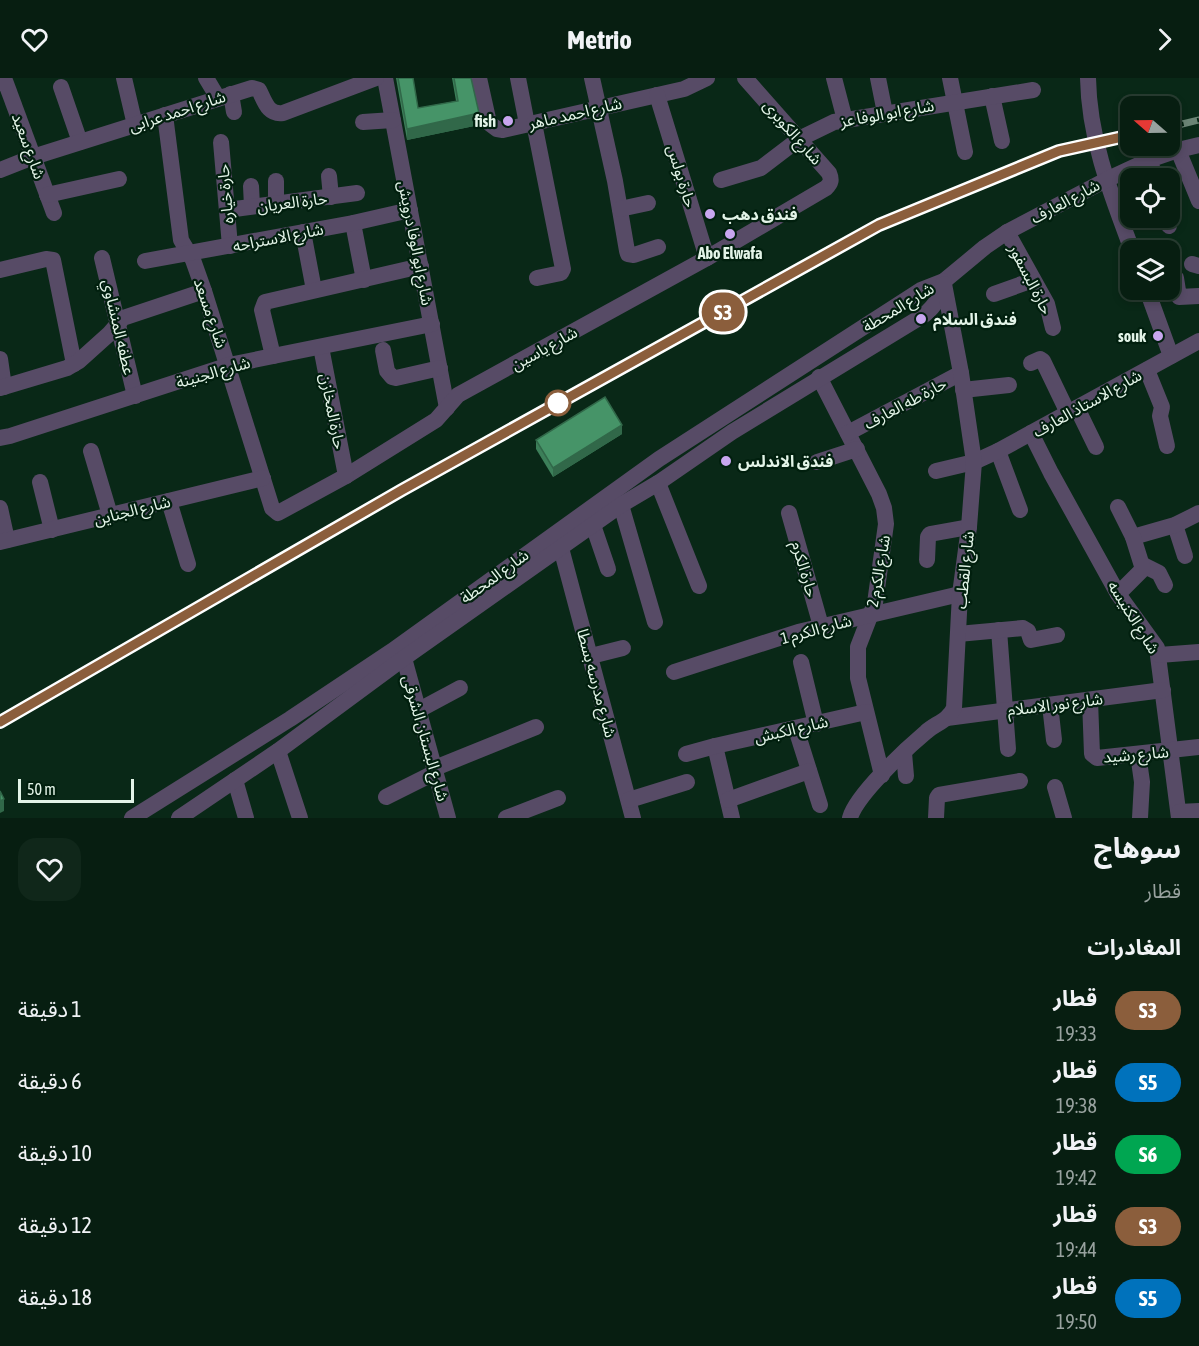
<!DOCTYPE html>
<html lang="ar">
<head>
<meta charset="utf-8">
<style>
  :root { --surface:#071e11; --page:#10271a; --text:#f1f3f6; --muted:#98a29f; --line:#283c31 }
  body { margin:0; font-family:"Asap Condensed","Noto Sans Arabic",sans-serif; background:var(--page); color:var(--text); direction:rtl; height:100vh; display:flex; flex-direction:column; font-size:22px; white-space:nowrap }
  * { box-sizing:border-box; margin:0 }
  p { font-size:20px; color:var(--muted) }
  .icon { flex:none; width:33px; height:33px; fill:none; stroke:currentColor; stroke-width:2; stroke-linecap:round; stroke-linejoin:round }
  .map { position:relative; height:740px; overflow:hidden; direction:ltr }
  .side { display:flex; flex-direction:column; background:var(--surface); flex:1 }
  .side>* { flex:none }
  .badge { padding:0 12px; border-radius:20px; font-size:21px; line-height:39px }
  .needle { width:39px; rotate:290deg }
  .controls { position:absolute; left:1120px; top:18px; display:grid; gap:12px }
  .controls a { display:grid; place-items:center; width:60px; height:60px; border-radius:12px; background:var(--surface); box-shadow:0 3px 9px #0003,0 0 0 2px var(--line); font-size:30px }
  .scale { position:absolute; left:18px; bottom:15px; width:116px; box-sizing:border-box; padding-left:6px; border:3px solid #e3f4e8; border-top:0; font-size:16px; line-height:21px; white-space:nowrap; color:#e3f4e8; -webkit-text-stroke:4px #011f0e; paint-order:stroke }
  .map>.badge { position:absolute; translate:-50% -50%; box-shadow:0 0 0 3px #fff }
  h2 { padding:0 18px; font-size:22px; line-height:54px }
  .round { display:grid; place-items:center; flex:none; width:63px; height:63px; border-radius:18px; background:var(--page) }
  .overview { display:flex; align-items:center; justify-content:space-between; height:102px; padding:0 18px }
  h1 { font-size:28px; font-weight:700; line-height:45px }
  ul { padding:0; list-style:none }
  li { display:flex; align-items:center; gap:18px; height:72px; padding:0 18px }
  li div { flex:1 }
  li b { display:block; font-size:22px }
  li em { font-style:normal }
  li .badge { min-width:66px; font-weight:700; text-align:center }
  header { display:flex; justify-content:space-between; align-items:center; height:78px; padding:0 18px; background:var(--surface); font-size:27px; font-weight:700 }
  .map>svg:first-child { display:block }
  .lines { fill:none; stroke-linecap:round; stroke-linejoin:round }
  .minor { stroke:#574b66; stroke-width:16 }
  .rail-casing { stroke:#6b8475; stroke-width:7 }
  .rail { stroke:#011f0e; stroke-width:4.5; stroke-dasharray:14; stroke-linecap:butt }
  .wall { fill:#3c7f59 }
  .shaded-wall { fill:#316849 }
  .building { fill:#469468; stroke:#316849; stroke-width:1.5 }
  .line-casing { stroke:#fff; stroke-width:14 }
  .line { stroke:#8b5e3c; stroke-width:9 }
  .poi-dot { fill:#c8a6ef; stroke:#011f0e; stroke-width:2 }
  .stop-dot { fill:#fff; stroke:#8b5e3c; stroke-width:3 }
  .labels { text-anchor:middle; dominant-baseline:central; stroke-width:4.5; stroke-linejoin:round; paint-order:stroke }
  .street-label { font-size:16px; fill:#e3f4e8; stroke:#011f0e }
  .poi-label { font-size:16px; font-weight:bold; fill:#e3f4e8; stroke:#011f0e; text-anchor:start }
</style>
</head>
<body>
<header><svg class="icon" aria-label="forward" viewBox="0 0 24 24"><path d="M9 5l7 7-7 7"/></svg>Metrio<svg class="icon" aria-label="heart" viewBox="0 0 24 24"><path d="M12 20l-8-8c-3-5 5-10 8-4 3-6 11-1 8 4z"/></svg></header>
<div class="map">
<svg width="1199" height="740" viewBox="0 0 1199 740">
  <rect width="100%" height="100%" fill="#092817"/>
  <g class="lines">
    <!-- minor -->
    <g class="minor">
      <polyline points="4,0 54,135"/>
      <polyline points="124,0 135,47"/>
      <polyline points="206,0 218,20"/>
      <polyline points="385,0 447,330"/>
      <polyline points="479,0 489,45 497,51 503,52 684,11 707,0"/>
      <polyline points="518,0 527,46"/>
      <polyline points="592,0 615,103 627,173 628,176 634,177 658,169"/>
      <polyline points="834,0 845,42"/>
      <polyline points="878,0 885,35"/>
      <polyline points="950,0 965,74"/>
      <path d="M1088 0C1089 61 1111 116 1132 172"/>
      <polyline points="61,9 80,64"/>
      <polyline points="231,16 234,34"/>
      <polyline points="657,17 707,180"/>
      <polyline points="992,18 1002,63"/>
      <path d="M165 37 181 162 193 182 204 213 272 430 278 435 346 398 436 342 458 317 707 180 826 110C831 105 832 102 829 95L745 0"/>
      <polyline points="363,44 393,42"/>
      <polyline points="534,45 563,191 561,195 537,200"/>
      <polyline points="221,64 230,168"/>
      <polyline points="1178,72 1199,123"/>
      <polyline points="1149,82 1156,100"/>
      <path d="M0 92 33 79 252 10 259 12C265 24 268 37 283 35L376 0"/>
      <polyline points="329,98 331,119"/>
      <polyline points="721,102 761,90 799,61 834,44 1033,12"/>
      <polyline points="276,103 276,125"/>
      <polyline points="251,108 252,128"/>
      <polyline points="47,117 119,101"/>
      <polyline points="620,131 648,125"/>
      <polyline points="227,132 357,115"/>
      <polyline points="1166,140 1169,148"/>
      <polyline points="353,145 364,202"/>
      <polyline points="303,154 314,212"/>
      <polyline points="1007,154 1047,226 1053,250"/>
      <polyline points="102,180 135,318"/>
      <polyline points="145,183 353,145 410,132"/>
      <polyline points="1192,186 1199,188"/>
      <polyline points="0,192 46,181 53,182 74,286"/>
      <polyline points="1176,200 1179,219 1199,218"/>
      <polyline points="1147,212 1171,278"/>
      <polyline points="994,216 1033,202"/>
      <polyline points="321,269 346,398"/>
      <polyline points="383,272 387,293 392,299 396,300 440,290"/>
      <polyline points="273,278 262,232 265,224 421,188"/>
      <polyline points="0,281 4,309"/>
      <polyline points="1031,285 1040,281 1043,283 1068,335"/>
      <polyline points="1147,292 1162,329 1160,338 1167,368"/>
      <polyline points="819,299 879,416 884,430 886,446 875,525 858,569 858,600 882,697"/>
      <polyline points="0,310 67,290 79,283 109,256 123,240 204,213"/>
      <polyline points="963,312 1009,307"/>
      <polyline points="1077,330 1096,369"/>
      <polyline points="848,355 961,295"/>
      <polyline points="1031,355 1051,395 1118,516 1157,570 1179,740"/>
      <polyline points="0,360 10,358 229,287 432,246"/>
      <polyline points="91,373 110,437"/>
      <polyline points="998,373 1020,432"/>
      <polyline points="817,384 857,371"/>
      <polyline points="936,393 974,384 998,373 1199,263"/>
      <polyline points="40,404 52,452"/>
      <polyline points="658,405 699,508"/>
      <polyline points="169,423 188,486"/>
      <polyline points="621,427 655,544"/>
      <polyline points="0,430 7,462"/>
      <polyline points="789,435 821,548"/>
      <polyline points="593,447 608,491"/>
      <polyline points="1175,447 1185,478"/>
      <polyline points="1133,459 1175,447 1199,435"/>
      <polyline points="0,464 263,400"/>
      <polyline points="561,470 633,740"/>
      <polyline points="927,482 928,459 930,456 969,449"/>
      <polyline points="1143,487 1159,495 1165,507"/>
      <polyline points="1118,516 1143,491 1133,459 1118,429"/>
      <polyline points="999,552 1008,671"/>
      <polyline points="958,556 1023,550 1028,553 1031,562 1057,557"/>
      <polyline points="1159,577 1199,574"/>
      <polyline points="591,578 623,570"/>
      <polyline points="404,580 448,740"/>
      <polyline points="801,584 816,646"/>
      <polyline points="674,594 798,554 960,516"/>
      <polyline points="1090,622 1092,676 1097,680 1199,669"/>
      <polyline points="1050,627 1054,662"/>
      <polyline points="419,632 460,610"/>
      <polyline points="947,640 1163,612"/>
      <polyline points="796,651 820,727"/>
      <polyline points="715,668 732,740"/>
      <polyline points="278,673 300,740"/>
      <polyline points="904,675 906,698"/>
      <polyline points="686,676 715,668 866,634"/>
      <polyline points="1138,676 1142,704 1140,740"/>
      <polyline points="435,690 536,649"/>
      <polyline points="235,702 246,740"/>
      <polyline points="1055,709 1064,740"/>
      <polyline points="386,719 436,694"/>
      <polyline points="629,722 687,704"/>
      <polyline points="728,722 809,693"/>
      <polyline points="1179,734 1199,733"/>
      <polyline points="132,740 290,641 392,573 659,381 921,212 944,203 985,169 1007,154 1106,102 1149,82 1178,72 1199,67"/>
      <path d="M179 740 278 673 404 580 621 427 658 405 732 354 924 237C936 227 941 218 944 203"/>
      <polyline points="506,740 558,720"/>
      <path d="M850 740C856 717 907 670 926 654 936 645 948 643 954 630L960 516 969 449 974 384 961 295 944 206"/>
      <polyline points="936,740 937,720 939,717 1020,703"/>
    </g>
    <!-- rail casing -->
    <g class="rail-casing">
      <g id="rail">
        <polyline points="1170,49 1199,42"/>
        <polyline points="0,644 402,412 879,147 1059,73 1131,57"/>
      </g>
    </g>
    <!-- rail -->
    <use href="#rail" class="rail"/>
  </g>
  <!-- wall -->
  <g class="wall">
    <polygon points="396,0 413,0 418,30 456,23 452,0 471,0 479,47 407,62"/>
    <polygon points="622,356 553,399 536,371 536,362"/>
  </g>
  <!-- shaded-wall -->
  <g class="shaded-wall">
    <polygon points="479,35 479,47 407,62 407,51"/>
    <polygon points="622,347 622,356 553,399 553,390"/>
    <polygon points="4,721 4,733 0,735 0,723"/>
  </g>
  <!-- building -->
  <g class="building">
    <polygon points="398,0 413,0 418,30 458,23 454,0 471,0 479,35 407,51"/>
    <polygon points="605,319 622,347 553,390 536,362"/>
    <polygon points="0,713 4,721 0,723"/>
  </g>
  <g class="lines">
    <!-- line casing -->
    <g class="line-casing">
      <polyline id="line" points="0,644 402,412 879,147 1059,73 1131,57"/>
    </g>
    <!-- line -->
    <use href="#line" class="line"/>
  </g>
  <!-- markers -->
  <g class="poi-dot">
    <circle cx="508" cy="43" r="6"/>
    <circle cx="710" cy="136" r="6"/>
    <circle cx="730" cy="156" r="6"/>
    <circle cx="921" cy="241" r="6"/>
    <circle cx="1158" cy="258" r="6"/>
    <circle cx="726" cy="383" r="6"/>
  </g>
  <circle class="stop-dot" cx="558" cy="325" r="12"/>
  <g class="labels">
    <!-- street labels -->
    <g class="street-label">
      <text transform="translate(177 33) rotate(-18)">شارع احمد عرابى</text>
      <text transform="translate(575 35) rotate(-13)">شارع احمد ماهر</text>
      <text transform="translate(887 35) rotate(-10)">شارع ابو الوفا عز</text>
      <text transform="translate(793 54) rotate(49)">شارع الكوبرى</text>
      <text transform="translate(29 68) rotate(70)">شارع سعيد</text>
      <text transform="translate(682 98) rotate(73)">حارة بولس</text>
      <text transform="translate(225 116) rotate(-95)">حارة خياره</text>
      <text transform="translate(1065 123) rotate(-28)">شارع العارف</text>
      <text transform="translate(292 124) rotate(-7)">حارة العريان</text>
      <text transform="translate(278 159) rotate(-11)">شارع الاستراحه</text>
      <text transform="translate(416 165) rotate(79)">شارع ابو الوفا درويش</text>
      <text transform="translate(1031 201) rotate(63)">حارة البسفور</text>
      <text transform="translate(898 229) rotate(-31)">شارع المحطة</text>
      <text transform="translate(211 235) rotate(71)">شارع مسعد</text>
      <text transform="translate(119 249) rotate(77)">عطفه المنشاوي</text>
      <text transform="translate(544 270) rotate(-29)">شارع ياسين</text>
      <text transform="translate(213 294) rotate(-16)">شارع الجنينة</text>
      <text transform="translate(905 325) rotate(-28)">حارة طه العارف</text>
      <text transform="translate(1087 325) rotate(-29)">شارع الاستاذ العارف</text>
      <text transform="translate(333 333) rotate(79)">حارة المخازن</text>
      <text transform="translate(132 432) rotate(-14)">شارع الجناين</text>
      <text transform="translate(805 491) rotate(74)">حارة الكرم</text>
      <text transform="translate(964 492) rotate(-84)">شارع القطب</text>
      <text transform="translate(878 493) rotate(-80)">شارع الكرم 2</text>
      <text transform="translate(494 498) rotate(-36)">شارع المحطة</text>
      <text transform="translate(1134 539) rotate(58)">شارع الكنيسه</text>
      <text transform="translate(816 551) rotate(-15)">شارع الكرم 1</text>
      <text transform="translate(597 605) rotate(75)">شارع مدرسه بسطا</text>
      <text transform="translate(1055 626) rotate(-7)">شارع نور الاسلام</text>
      <text transform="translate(791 651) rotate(-13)">شارع الكبش</text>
      <text transform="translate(426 660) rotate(74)">شارع البستان الشرقى</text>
      <text transform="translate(1136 676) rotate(-5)">شارع رشيد</text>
    </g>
    <!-- poi labels -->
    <g class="poi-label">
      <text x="496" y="43" text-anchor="end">fish</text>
      <text x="722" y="136">فندق دهب</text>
      <text x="730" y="175" text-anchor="middle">Abo Elwafa</text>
      <text x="933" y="241">فندق السلام</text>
      <text x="1146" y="258" text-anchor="end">souk</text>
      <text x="738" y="383">فندق الاندلس</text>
    </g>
  </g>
</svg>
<div class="controls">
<a><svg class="needle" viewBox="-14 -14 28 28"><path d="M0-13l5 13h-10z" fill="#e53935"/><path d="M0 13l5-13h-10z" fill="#98a29f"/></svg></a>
<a><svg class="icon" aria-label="locate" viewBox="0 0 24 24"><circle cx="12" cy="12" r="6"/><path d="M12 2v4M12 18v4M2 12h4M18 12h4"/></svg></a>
<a><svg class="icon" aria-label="layers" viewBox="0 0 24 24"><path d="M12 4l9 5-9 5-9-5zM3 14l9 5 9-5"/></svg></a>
</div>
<div class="scale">50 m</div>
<b class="badge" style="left:723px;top:234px;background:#8b5e3c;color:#fff">S3</b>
</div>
<section class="side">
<div class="overview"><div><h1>سوهاج</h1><p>قطار</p></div><a class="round"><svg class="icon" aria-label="heart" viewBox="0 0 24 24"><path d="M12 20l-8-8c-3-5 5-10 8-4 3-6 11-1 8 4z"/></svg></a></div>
<h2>المغادرات</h2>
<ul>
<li><span class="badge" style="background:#8b5e3c;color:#fff">S3</span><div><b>قطار</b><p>19:33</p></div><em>1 دقيقة</em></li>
<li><span class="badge" style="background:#0072bc;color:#fff">S5</span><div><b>قطار</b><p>19:38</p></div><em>6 دقيقة</em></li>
<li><span class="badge" style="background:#00a651;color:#fff">S6</span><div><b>قطار</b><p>19:42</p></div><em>10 دقيقة</em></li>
<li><span class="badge" style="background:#8b5e3c;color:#fff">S3</span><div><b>قطار</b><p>19:44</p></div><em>12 دقيقة</em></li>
<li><span class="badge" style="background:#0072bc;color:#fff">S5</span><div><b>قطار</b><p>19:50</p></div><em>18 دقيقة</em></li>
</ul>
</section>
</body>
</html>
